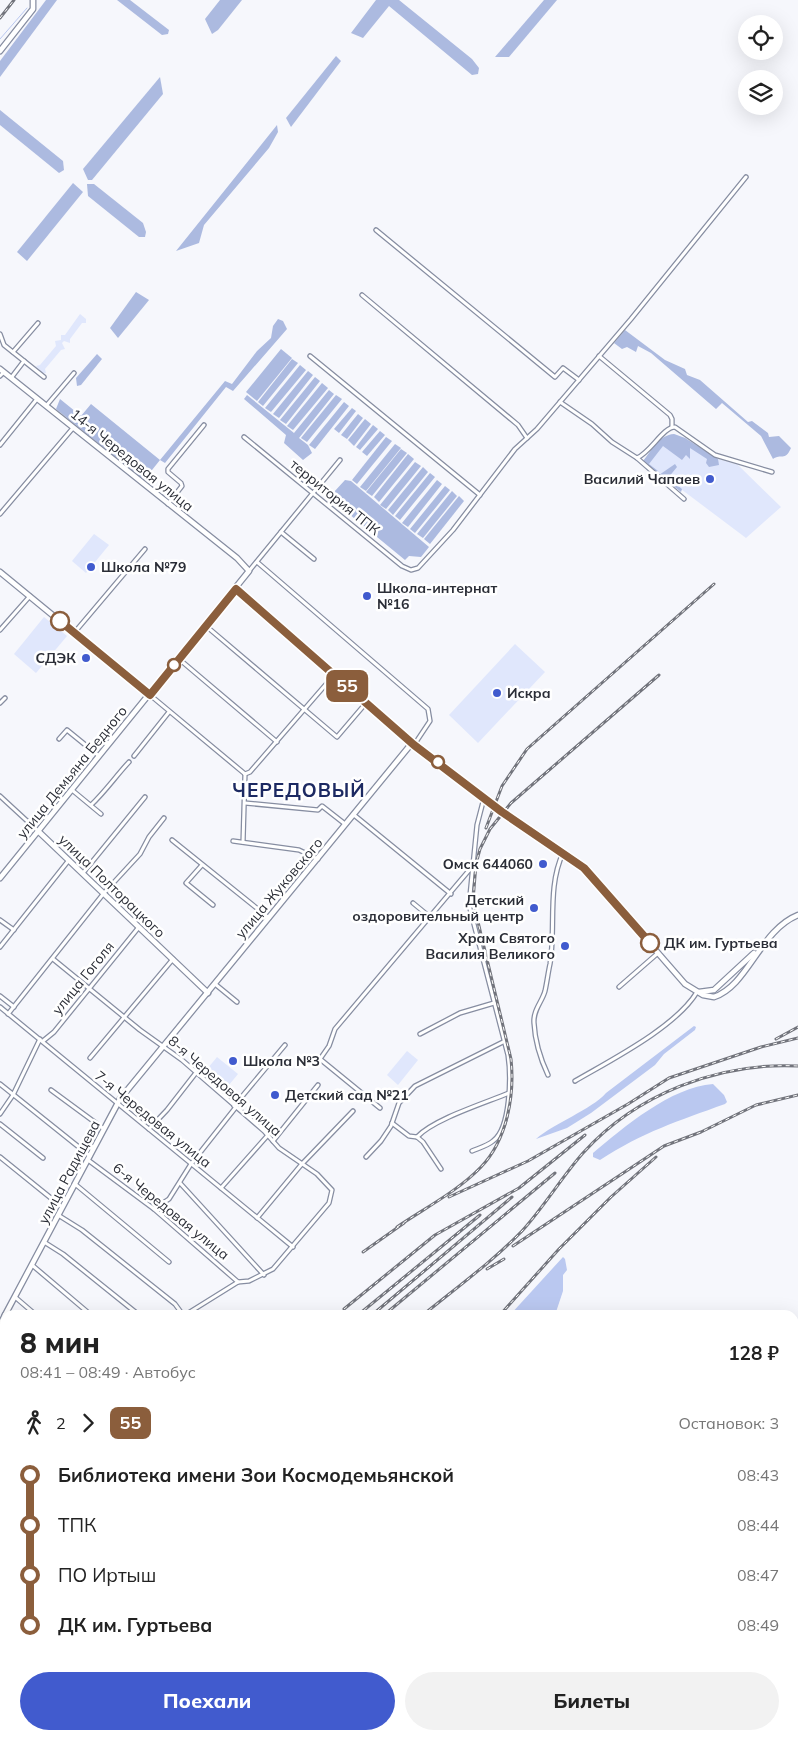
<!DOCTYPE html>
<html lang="ru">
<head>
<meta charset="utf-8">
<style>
  :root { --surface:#fff; --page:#f2f2f2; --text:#222; --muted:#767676; --accent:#415bce }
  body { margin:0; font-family:Mulish,sans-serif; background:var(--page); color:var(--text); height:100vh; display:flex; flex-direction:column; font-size:19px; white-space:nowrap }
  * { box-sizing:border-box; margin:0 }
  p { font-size:16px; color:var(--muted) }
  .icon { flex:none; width:28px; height:28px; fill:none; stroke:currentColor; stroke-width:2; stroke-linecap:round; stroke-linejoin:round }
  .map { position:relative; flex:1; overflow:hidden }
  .panel { position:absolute; left:0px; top:1310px; width:799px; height:430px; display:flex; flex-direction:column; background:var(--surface); border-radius:15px 15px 0 0; box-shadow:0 5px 20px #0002 }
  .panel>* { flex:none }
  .badge { padding:0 10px; border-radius:8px; font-size:18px; line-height:32px }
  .buttons { position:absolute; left:738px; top:15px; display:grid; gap:10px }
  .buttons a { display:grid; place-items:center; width:45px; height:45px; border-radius:50%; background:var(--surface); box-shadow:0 5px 20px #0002; font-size:25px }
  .map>.badge { position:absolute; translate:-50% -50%; box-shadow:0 0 0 2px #fff }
  .legs { display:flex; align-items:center; gap:8px; height:55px; padding:0 20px; font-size:16px }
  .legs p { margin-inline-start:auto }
  .overview { display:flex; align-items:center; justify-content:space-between; height:85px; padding:0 20px }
  h1 { font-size:28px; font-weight:800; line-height:38px }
  .cta { display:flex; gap:10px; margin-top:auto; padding:10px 20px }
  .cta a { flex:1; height:58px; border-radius:30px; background:var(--accent); color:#fff; font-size:20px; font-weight:800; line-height:58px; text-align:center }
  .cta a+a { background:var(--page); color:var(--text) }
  ul { padding:0 20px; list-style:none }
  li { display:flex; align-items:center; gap:18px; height:50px; font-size:19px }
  li i { display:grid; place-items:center; width:8px; height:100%; margin:0 6px; background:currentColor }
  li i::after { content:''; width:12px; height:12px; margin:-6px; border:4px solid; border-radius:50%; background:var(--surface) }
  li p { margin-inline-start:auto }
  li:first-child i { background:linear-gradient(#0000 50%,currentColor 0) }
  li:last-child i { background:linear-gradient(currentColor 50%,#0000 0) }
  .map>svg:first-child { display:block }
  .green { fill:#e0e7fc }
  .forest { fill:#acbae0 }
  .water { fill:#bac8f0 }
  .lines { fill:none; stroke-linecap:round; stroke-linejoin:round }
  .stream { stroke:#bac8f0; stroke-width:1 }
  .street-casing { stroke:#868da1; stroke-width:5.5 }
  .secondary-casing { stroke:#868da1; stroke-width:7 }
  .street { stroke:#fff; stroke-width:3 }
  .secondary { stroke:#fff; stroke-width:4.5 }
  .rail-casing { stroke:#72747c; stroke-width:3 }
  .rail { stroke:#fff; stroke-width:1; stroke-dasharray:4; stroke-linecap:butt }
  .line-1-casing { stroke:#fff; stroke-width:11 }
  .line-1 { stroke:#8b5e3c; stroke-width:8 }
  .poi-dot { fill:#415bce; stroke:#fff; stroke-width:2 }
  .stop-1-dot { fill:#fff; stroke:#8b5e3c; stroke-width:2.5 }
  .labels { text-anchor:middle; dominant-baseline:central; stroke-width:5; stroke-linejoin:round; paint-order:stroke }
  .street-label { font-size:14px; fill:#2b2e37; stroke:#fff }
  .poi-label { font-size:14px; font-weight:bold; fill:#2b2e37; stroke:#fff; text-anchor:end }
  .stop-label { font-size:14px; font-weight:bold; fill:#2b2e37; stroke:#fff; text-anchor:start }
  .district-label { font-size:19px; font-weight:bold; letter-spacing:1px; fill:#1d2a62; stroke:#fff }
</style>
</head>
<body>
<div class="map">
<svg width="798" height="1740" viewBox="0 0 798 1740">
  <rect width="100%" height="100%" fill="#f6f7fc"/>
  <!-- green -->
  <g class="green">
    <polygon points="80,314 86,319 86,323 82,323 70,339 70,343 64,341 62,343 65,349 61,350 45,369 46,373 42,373 36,366 40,365 56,346 55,341 61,340 61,335 65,335"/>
    <polygon points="674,434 685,438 718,459 738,465 781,507 746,538 645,462"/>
    <polygon points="94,534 109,545 86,573 72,561"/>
    <polygon points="44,617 67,636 36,673 14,654"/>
    <polygon points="515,644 545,672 478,743 449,715"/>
    <polygon points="407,1051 418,1060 398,1085 387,1075"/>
    <polygon points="217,1057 238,1074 229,1085 208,1068"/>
  </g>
  <!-- forest -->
  <g class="forest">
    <polygon points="46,0 57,0 0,77 0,61"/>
    <polygon points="117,0 130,0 169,30 168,34 162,35"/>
    <polygon points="220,0 242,0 218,30 212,34 205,19"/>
    <polygon points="376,0 399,0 472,59 479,68 478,74 472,75 389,6 363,38 351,33"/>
    <polygon points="544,0 557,0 509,57 495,57"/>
    <polygon points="336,56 341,61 291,127 286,118"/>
    <polygon points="160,77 163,94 92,180 88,180 83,169"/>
    <polygon points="0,110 63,161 64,170 59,173 0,125"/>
    <polygon points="277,125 278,132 269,148 204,225 199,243 176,251"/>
    <polygon points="73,183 83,192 27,261 17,252"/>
    <polygon points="87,184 94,184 143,223 146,232 145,237 139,237 88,196"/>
    <polygon points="136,292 149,300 118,338 110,328"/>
    <polygon points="278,319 283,321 287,329 233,391 226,387 165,463 160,460 144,480 56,409 60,399 81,416 91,404 160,460 225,381 232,384 257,351 271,338 273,326"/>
    <path d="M625 330 665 360 685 369 687 375 700 380 748 422 752 421 768 433 769 437 779 436 791 448C785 462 781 453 773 459L761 436 722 403 716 409 651 353 638 346 636 352 627 347 622 349 614 343Z"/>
    <polygon points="281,349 292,358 257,401 246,392"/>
    <polygon points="97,354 102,359 81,385 77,386 76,378"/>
    <polygon points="292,359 298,363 263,406 258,402"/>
    <polygon points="300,365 306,370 271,412 265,408"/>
    <polygon points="308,371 313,375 279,418 273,414"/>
    <polygon points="315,377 320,381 286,424 280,420"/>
    <polygon points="322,383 328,388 293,430 287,426"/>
    <polygon points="329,390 334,394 299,438 308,445 312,453 303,460 284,443 286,435 244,399 247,395 294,433"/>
    <polygon points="336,395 342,399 307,442 301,438"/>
    <polygon points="344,402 349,406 315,449 309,445"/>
    <polygon points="352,408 356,411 339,433 334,429"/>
    <polygon points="358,414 363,418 347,439 341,435"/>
    <polygon points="365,419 371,424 354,446 348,440"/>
    <polygon points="373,425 378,429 360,450 356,447"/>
    <polygon points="380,431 385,435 367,456 362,452"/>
    <path d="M674 434 685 438 718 459 719 465 709 467 706 463 707 459 690 448V459L686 455 682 460 663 446 649 464 658 471 655 472 643 461C652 450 659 435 674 434Z"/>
    <polygon points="386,437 392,441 357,484 352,480"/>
    <polygon points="395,444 401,448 366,491 360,487"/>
    <polygon points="401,449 407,453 372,496 366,492"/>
    <polygon points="408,454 414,459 379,502 374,497"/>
    <polygon points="415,462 421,466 386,509 380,505"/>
    <polygon points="675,464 677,467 668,478 682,489 681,492 659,475"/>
    <polygon points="423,467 428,472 393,515 388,510"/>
    <polygon points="430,473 435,477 400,520 395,516"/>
    <polygon points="345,480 351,481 429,547 421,557 409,556 405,560 332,500 334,492"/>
    <polygon points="437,480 442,484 408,527 402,523"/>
    <polygon points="445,486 450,490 415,533 410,529"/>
    <polygon points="452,491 457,496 423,538 417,534"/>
    <polygon points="459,496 464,501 430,544 424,539"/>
  </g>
  <!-- water -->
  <g class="water">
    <path d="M694 1026 696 1027 695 1030 664 1054 655 1065 591 1113 567 1128 536 1139C554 1123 591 1110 606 1093Z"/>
    <path d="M713 1084 724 1095 727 1102 725 1104C678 1121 643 1132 600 1160L593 1157V1153C624 1127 671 1087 713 1084Z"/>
    <polygon points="563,1257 565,1259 567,1270 563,1275 563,1291 555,1315 510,1315"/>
  </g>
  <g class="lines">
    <!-- stream -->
    <polyline class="stream" points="0,39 27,8"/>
    <!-- street casing -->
    <g class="street-casing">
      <g id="street">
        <polyline points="376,230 555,377 563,368 579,380"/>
        <polyline points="362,295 518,425 527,438"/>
        <polyline points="0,334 4,345 44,377"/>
        <polyline points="13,352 38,323"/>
        <polyline points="310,356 480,495"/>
        <polyline points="599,356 670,415 672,419 672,427"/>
        <polyline points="0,376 4,372"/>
        <polyline points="11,378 24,361"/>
        <polyline points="560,402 592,424 612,442 637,458 684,499"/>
        <polyline points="46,406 74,373"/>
        <polyline points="244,437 402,566 411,570 418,568 453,530 515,449 537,429 631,319 746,177"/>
        <polyline points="0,445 37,399"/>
        <path d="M637 458C651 452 663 427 675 427L715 455 772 472"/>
        <polyline points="168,504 182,486 181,483 168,472 168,469 204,425"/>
        <polyline points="0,514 73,428"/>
        <polyline points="281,532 314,559"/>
        <polyline points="257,562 428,709 430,721 414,745"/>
        <polyline points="249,571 340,460"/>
        <polyline points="206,626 337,737 366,703"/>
        <polyline points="0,630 30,596"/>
        <polyline points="74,633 145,549"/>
        <polyline points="179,659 277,742"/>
        <polyline points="150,695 245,774"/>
        <polyline points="0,703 5,698"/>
        <polyline points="59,739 67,730 99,756"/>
        <polyline points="134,756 169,712"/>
        <polyline points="245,774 250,772 334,675"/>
        <polyline points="72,790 101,814"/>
        <polyline points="0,796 38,831"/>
        <polyline points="245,803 318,810 322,806 345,824"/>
        <path d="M91 805C104 793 116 776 129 762"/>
        <polyline points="354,815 451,894"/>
        <polyline points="172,840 269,918"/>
        <polyline points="233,841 299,850 318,859"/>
        <polyline points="243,842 245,774"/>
        <polyline points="202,865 186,883 213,905"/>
        <polyline points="83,873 145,797"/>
        <polyline points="413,903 430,917"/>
        <polyline points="0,920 14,930"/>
        <polyline points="0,947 69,860"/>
        <polyline points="53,959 140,1030 182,1060 264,1131 279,1148 317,1174 332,1190 329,1203 273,1269 249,1281 238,1282 185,1315"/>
        <polyline points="215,984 237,1002"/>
        <polyline points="619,987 658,953"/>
        <polyline points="0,996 14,1007"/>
        <polyline points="0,1007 293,1247"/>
        <polyline points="8,1014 104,893 140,854 149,837 164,818"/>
        <polyline points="420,1034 460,1013 494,1003"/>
        <polyline points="43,1041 54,1032 139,927"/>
        <polyline points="90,1058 173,959"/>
        <path d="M548 1075C540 1058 535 1042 534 1023 533 1010 542 1002 545 991 547 982 548 973 550 964 556 928 547 887 563 853"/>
        <path d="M575 1081C611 1060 676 1027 697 992"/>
        <polyline points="0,1084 90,1156"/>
        <polyline points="51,1090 104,1129"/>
        <polyline points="234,1106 285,1045"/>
        <polyline points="380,1108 320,1059 329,1046 335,1029 471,868"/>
        <polyline points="0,1114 13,1095 40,1039"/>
        <polyline points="392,1123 409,1136 417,1137 423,1142 441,1169"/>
        <polyline points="0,1124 43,1158"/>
        <polyline points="149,1129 167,1110 195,1074"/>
        <path d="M417 1137C434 1119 485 1103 509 1093"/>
        <polyline points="273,1141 318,1085"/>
        <path d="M472 1151C479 1148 487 1146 493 1141 511 1128 511 1075 508 1055L469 905 477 825 484 798"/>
        <polyline points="0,1157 62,1207"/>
        <polyline points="366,1157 381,1141 391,1126 399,1103 415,1086 505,1041"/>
        <polyline points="88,1160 154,1209 238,1282"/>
        <polyline points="180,1183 264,1275"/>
        <polyline points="75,1184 169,1262"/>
        <polyline points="221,1188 268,1135"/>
        <polyline points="154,1209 169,1199 191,1164 236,1107"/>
        <polyline points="58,1215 82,1230 175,1304 183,1315"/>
        <polyline points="257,1218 301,1165 353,1111"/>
        <polyline points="44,1242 63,1254 139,1315"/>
        <polyline points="32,1265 91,1315"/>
        <polyline points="15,1297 36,1315"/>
        <polyline points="0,1325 5,1329"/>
        <polyline points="0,1411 5,1415"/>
        <polyline points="0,1444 5,1439"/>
        <polyline points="0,1506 5,1502"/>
        <polyline points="794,1660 798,1665"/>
        <polyline points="0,1665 5,1658"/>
        <polyline points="1,1740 6,1735"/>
      </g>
    </g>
    <!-- secondary casing -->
    <g class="secondary-casing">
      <g id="secondary">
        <polyline points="0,51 33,9 33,0"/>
        <polyline points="0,369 237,558 249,571 0,878"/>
        <polyline points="0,572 150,695"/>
        <path d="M236 589 414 745 493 805 584 868 685 984 703 995 714 997C748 986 760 930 798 915"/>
        <polyline points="38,831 208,993"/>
        <polyline points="699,992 714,990 754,953"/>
        <polyline points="5,1315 120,1099 412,743"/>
        <polyline points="0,1325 5,1315"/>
      </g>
    </g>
    <!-- street -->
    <use href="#street" class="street"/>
    <!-- secondary -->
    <use href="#secondary" class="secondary"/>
    <!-- rail casing -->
    <g class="rail-casing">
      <g id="rail">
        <polyline points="0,18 14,0"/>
        <polyline points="486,828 502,786 527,749 714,584"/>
        <polyline points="776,1039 798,1027"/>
        <polyline points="449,1197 528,1161 628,1104 669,1078 761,1047 798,1038"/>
        <path d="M397 1227C425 1208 458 1191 481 1167 507 1140 515 1095 511 1059L473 901 476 864 480 849 490 829 511 803 659 675"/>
        <polyline points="513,1246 664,1146 701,1132 756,1105 798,1095"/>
        <polyline points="363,1252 404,1223"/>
        <polyline points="487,1269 504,1259"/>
        <polyline points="344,1309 435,1235 519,1188 585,1135"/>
        <polyline points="358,1315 480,1215"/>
        <polyline points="372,1315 512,1197"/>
        <polyline points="384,1315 555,1173"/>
        <path d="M423 1315C456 1288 492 1262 522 1231 544 1207 561 1178 583 1153 636 1094 719 1062 798 1066"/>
        <polyline points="500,1315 559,1249 611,1197 656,1157"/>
        <polyline points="794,1627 798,1631"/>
        <polyline points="0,1652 5,1651"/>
        <polyline points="0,1662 5,1663"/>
        <polyline points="0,1674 5,1675"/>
        <polyline points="84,1735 90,1740"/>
        <polyline points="102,1735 108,1740"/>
        <polyline points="199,1740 199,1735"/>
        <polyline points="504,1740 506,1735"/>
        <polyline points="539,1740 541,1735"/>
        <polyline points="607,1740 613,1735"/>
        <polyline points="626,1740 634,1735"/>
      </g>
    </g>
    <!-- rail -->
    <use href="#rail" class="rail"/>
  </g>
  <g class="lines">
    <!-- line-1 casing -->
    <g class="line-1-casing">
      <polyline id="line-1" points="60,621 150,695 236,589 414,745 502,812 584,868 650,943"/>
    </g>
    <!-- line-1 -->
    <use href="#line-1" class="line-1"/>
  </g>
  <!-- markers -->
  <g class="poi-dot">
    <circle cx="710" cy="479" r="5"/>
    <circle cx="91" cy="567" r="5"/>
    <circle cx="367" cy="596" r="5"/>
    <circle cx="86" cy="658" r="5"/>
    <circle cx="497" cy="693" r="5"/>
    <circle cx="543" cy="864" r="5"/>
    <circle cx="534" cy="908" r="5"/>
    <circle cx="565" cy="946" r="5"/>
    <circle cx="233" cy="1061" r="5"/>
    <circle cx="275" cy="1095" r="5"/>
  </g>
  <g class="stop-1-dot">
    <circle cx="60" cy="621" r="9"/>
    <circle cx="174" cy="665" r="6"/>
    <circle cx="438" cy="762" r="6"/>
    <circle cx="650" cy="943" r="9"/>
  </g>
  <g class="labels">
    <!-- street labels -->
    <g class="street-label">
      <text transform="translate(132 460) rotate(39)">14-я Чередовая улица</text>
      <text transform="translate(335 497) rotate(39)">территория ТПК</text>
      <text transform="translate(72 772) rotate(-51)">улица Демьяна Бедного</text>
      <text transform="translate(112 886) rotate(44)">улица Полторацкого</text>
      <text transform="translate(279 888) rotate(-50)">улица Жуковского</text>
      <text transform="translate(83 978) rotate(-51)">улица Гоголя</text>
      <text transform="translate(225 1086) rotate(41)">8-я Чередовая улица</text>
      <text transform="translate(153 1119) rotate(39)">7-я Чередовая улица</text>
      <text transform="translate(69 1172) rotate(-62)">улица Радищева</text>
      <text transform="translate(171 1211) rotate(39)">6-я Чередовая улица</text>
    </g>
    <!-- poi labels -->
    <g class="poi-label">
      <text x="700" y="479">Василий Чапаев</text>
      <text x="101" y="567" text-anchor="start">Школа №79</text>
      <text x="377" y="588" text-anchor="start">Школа-интернат<tspan x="377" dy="16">№16</tspan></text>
      <text x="76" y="658">СДЭК</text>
      <text x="507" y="693" text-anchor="start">Искра</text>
      <text x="533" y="864">Омск 644060</text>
      <text x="524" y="900">Детский<tspan x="524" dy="16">оздоровительный центр</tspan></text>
      <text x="555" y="938">Храм Святого<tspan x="555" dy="16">Василия Великого</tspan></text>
      <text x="243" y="1061" text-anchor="start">Школа №3</text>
      <text x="285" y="1095" text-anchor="start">Детский сад №21</text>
    </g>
    <!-- stop labels -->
    <g class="stop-label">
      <text x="664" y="943">ДК им. Гуртьева</text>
    </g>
    <!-- district labels -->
    <g class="district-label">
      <text x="299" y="790">ЧЕРЕДОВЫЙ</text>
    </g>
  </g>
</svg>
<div class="buttons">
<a><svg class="icon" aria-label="locate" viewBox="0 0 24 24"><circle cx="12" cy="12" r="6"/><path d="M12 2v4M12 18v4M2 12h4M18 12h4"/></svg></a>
<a><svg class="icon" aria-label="layers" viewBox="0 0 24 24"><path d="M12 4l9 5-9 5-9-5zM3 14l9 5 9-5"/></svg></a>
</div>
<b class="badge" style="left:347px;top:686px;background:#8b5e3c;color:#fff">55</b>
<section class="panel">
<div class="overview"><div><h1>8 мин</h1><p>08:41 – 08:49 · Автобус</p></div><b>128 ₽</b></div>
<div class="legs"><svg class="icon" aria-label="walk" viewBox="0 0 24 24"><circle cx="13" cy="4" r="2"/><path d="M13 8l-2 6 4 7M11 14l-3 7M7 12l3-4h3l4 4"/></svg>2<svg class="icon" aria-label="forward" viewBox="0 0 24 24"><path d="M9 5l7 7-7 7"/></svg><b class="badge" style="background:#8b5e3c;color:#fff">55</b><p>Остановок: 3</p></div>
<ul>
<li><i style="color:#8b5e3c"></i><b>Библиотека имени Зои Космодемьянской</b><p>08:43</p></li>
<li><i style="color:#8b5e3c"></i><span>ТПК</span><p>08:44</p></li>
<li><i style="color:#8b5e3c"></i><span>ПО Иртыш</span><p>08:47</p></li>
<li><i style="color:#8b5e3c"></i><b>ДК им. Гуртьева</b><p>08:49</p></li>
</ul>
<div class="cta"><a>Поехали</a><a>Билеты</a></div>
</section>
</div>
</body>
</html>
